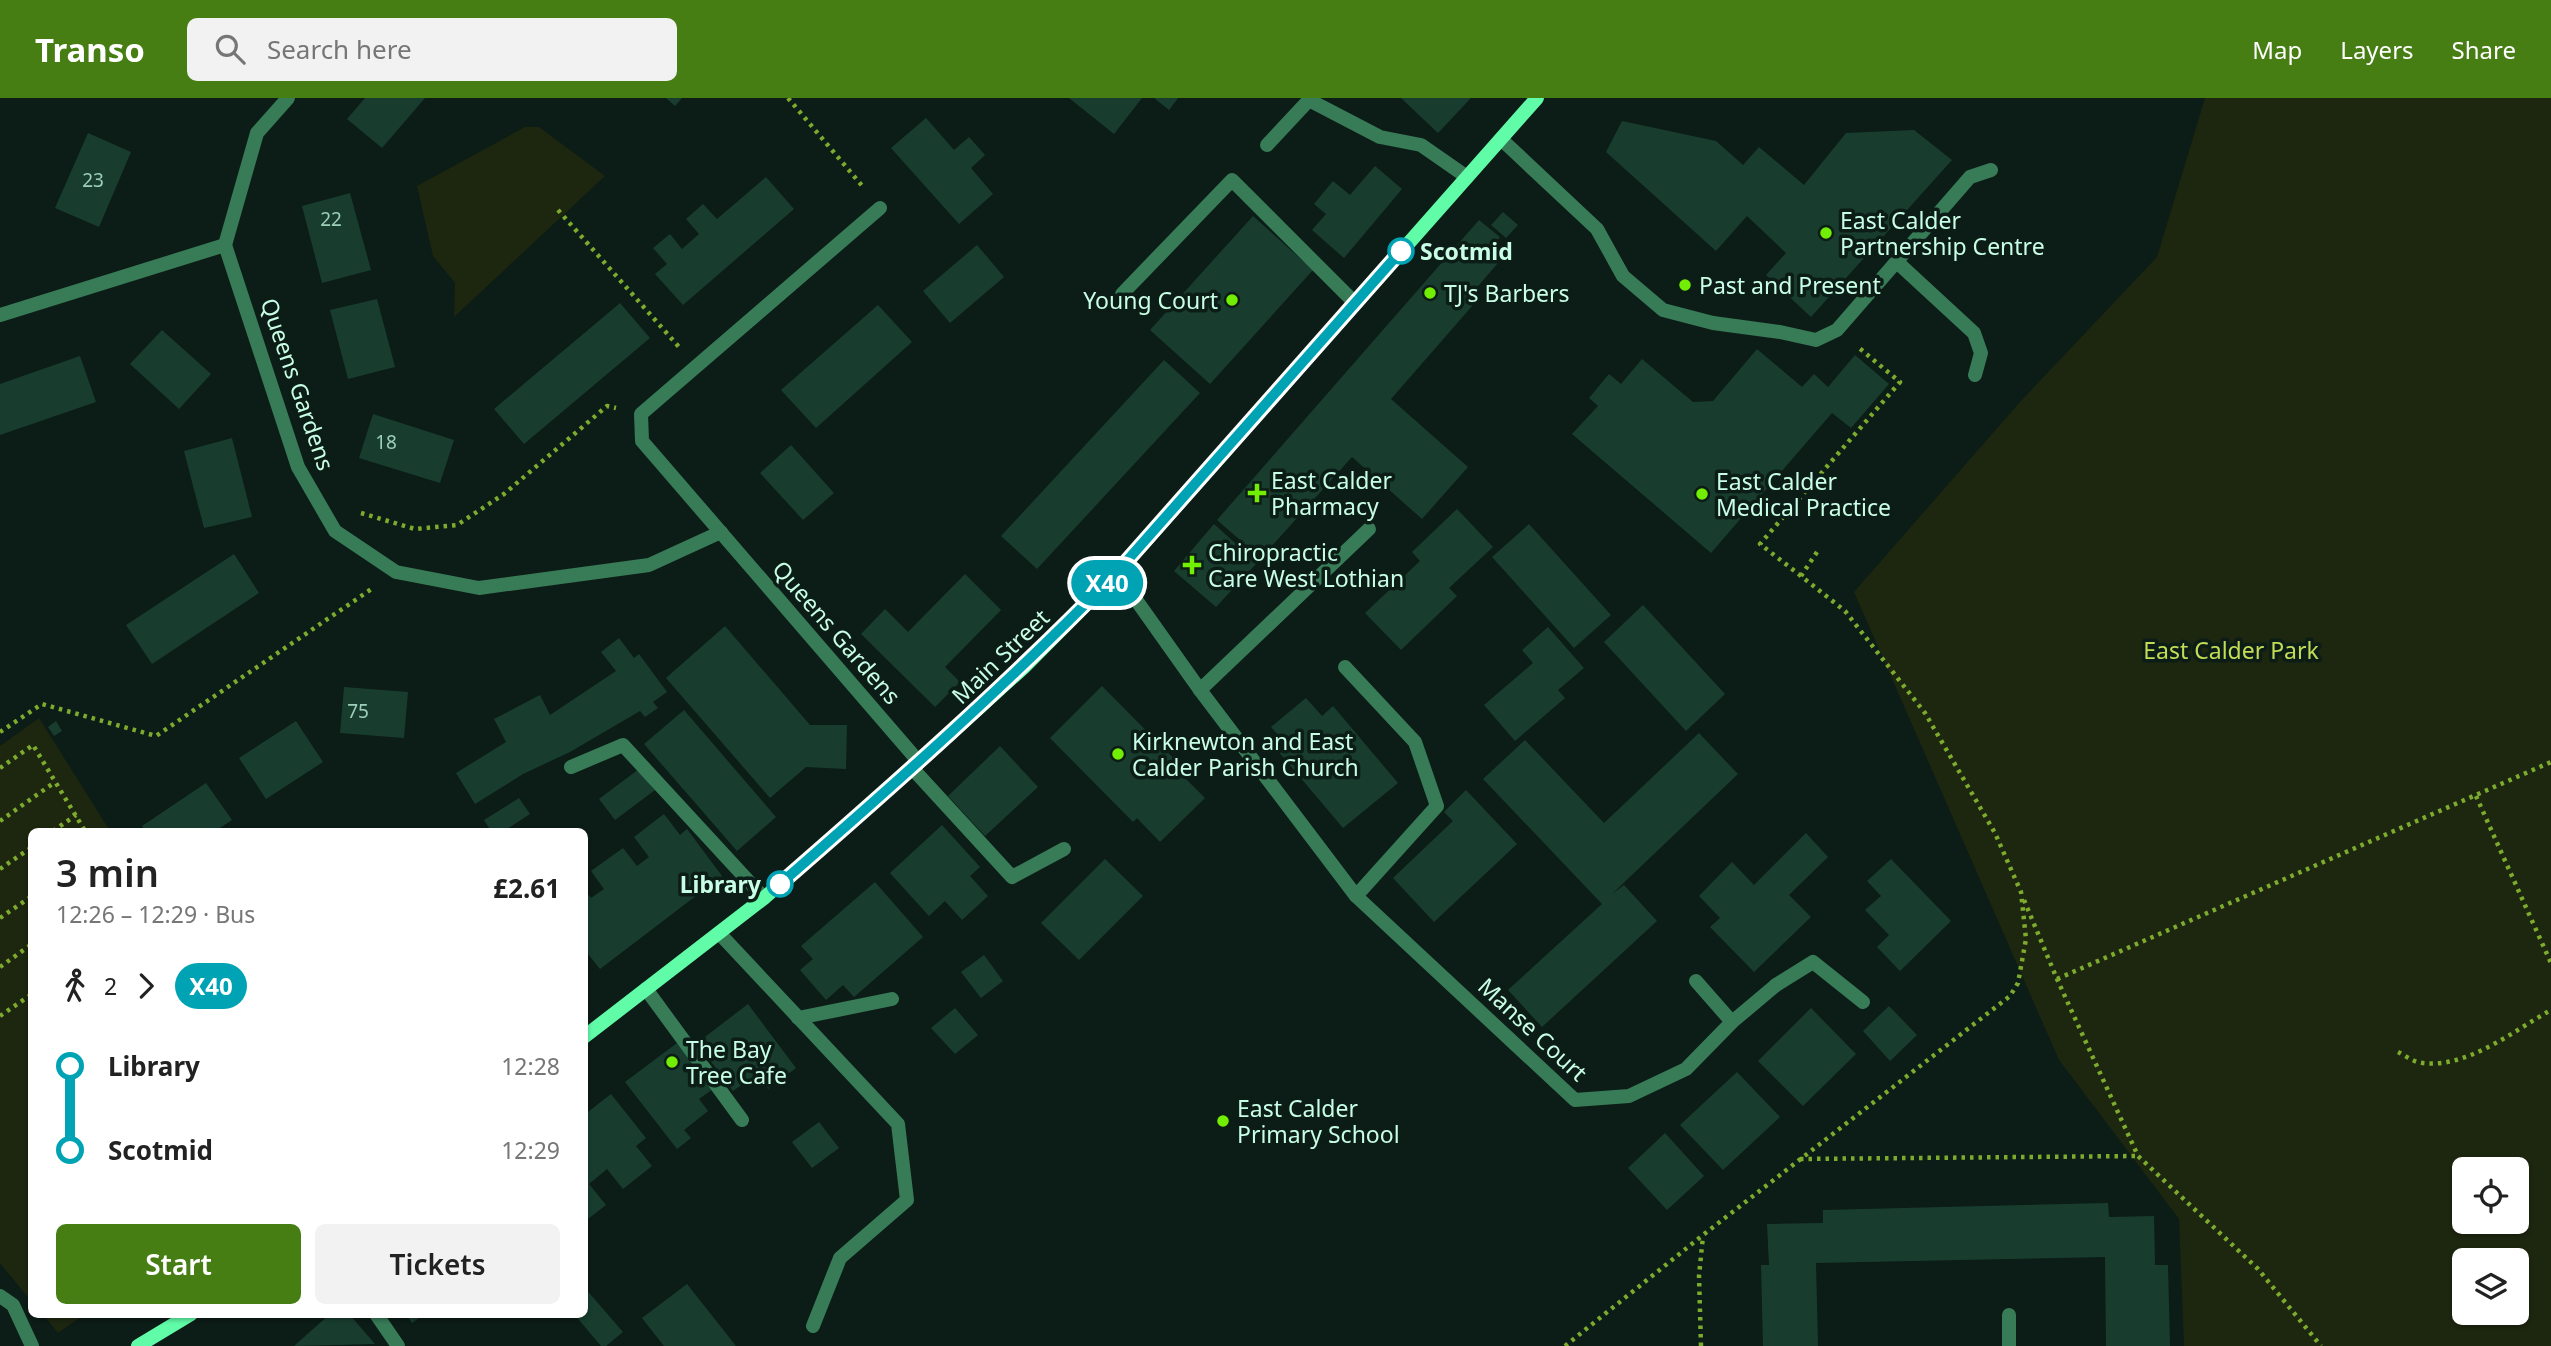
<!DOCTYPE html>
<html lang="en">
<head>
<meta charset="utf-8">
<style>
  :root { --surface:#fff; --page:#f2f2f2; --text:#222; --muted:#767676; --accent:#467e14 }
  body { margin:0; font-family:"Noto Sans",sans-serif; background:var(--page); color:var(--text); height:100vh; display:flex; flex-direction:column; font-size:26px; white-space:nowrap }
  * { box-sizing:border-box; margin:0 }
  p { font-size:23px; color:var(--muted) }
  .icon { flex:none; width:38px; height:38px; fill:none; stroke:currentColor; stroke-width:2; stroke-linecap:round; stroke-linejoin:round }
  .map { position:relative; flex:1; overflow:hidden }
  .drawer { position:absolute; left:28px; top:730px; width:560px; height:490px; display:flex; flex-direction:column; background:var(--surface); border-radius:10px; box-shadow:0 2px 5px #0004 }
  .drawer>* { flex:none }
  .badge { padding:0 14px; border-radius:23px; font-size:24px; line-height:46px }
  .tools { position:absolute; left:2452px; top:1059px; display:grid; gap:14px }
  .tools a { display:grid; place-items:center; width:77px; height:77px; border-radius:10px; background:var(--surface); box-shadow:0 2px 5px #0004; font-size:35px }
  .map>.badge { position:absolute; translate:-50% -50%; box-shadow:0 0 0 4px #fff }
  .legs { display:flex; align-items:center; gap:10px; height:77px; padding:0 28px; font-size:23px }
  .legs p { margin-inline-start:auto }
  .summary { display:flex; align-items:center; justify-content:space-between; height:119px; padding:0 28px }
  h1 { font-size:38px; font-weight:600; line-height:52px }
  .action { display:flex; gap:14px; margin-top:auto; padding:14px 28px }
  .action a { flex:1; height:80px; border-radius:10px; background:var(--accent); color:#fff; font-size:28px; font-weight:600; line-height:80px; text-align:center }
  .action a+a { background:var(--page); color:var(--text) }
  ul { padding:0 28px; list-style:none }
  li { display:flex; align-items:center; gap:24px; height:84px; font-size:26px }
  li i { display:grid; place-items:center; width:10px; height:100%; margin:0 9px; background:currentColor }
  li i::after { content:''; width:18px; height:18px; margin:-9px; border:5px solid; border-radius:50%; background:var(--surface) }
  li p { margin-inline-start:auto }
  li:first-child i { background:linear-gradient(#0000 50%,currentColor 0) }
  li:last-child i { background:linear-gradient(currentColor 50%,#0000 0) }
  header { display:flex; align-items:center; gap:42px; box-sizing:border-box; height:98px; padding:0 35px; background:var(--accent); color:#fff }
  header strong { font-size:33px }
  nav { display:flex; gap:38px; margin-inline-start:auto; font-size:24px }
  .search { width:490px; height:63px; background:var(--page); display:flex; align-items:center; gap:18px; box-sizing:border-box; padding:0 24px; border-radius:10px; color:var(--muted); font-size:26px }
  .map>svg:first-child { display:block }
  .green { fill:#1d260f; fill-rule:evenodd }
  .building { fill:#183d2f }
  .lines { fill:none; stroke-linecap:round; stroke-linejoin:round }
  .path { stroke:#7dab2e; stroke-width:4.5; stroke-dasharray:3.5 5; stroke-linecap:butt }
  .lane { stroke:#377b57; stroke-width:14 }
  .street { stroke:#377b57; stroke-width:14 }
  .secondary { stroke:#60fca8; stroke-width:14 }
  .line-1-casing { stroke:#fff; stroke-width:16 }
  .line-1 { stroke:#00a3b4; stroke-width:10 }
  .poi-dot { fill:#71ee04; stroke:#0c1c16; stroke-width:2.5 }
  .stop-1-dot { fill:#fff; stroke:#00a3b4; stroke-width:3.5 }
  .labels { text-anchor:middle; dominant-baseline:central; stroke-width:7; stroke-linejoin:round; paint-order:stroke }
  .number-label { font-size:19px; fill:#9cceb8 }
  .poi-label { font-size:23px; fill:#c8fee6; stroke:#0c1c16; text-anchor:start }
  .stop-label { font-size:23px; font-weight:bold; fill:#c8fee6; stroke:#0c1c16; text-anchor:start }
  .street-label { font-size:23px; fill:#c8fee6; stroke:#0c1c16 }
  .park-label { font-size:23px; fill:#c3dc56; stroke:#0c1c16 }
</style>
</head>
<body>
<header>
<strong>Transo</strong>
<div class="search"><svg class="icon" aria-label="search" viewBox="0 0 24 24"><circle cx="10" cy="10" r="6"/><path d="M15 15l6 6"/></svg>Search here</div>
<nav><a>Map</a><a>Layers</a><a>Share</a></nav>
</header>
<div class="map">
<svg width="2551" height="1248" viewBox="0 0 2551 1248">
  <rect width="100%" height="100%" fill="#0c1c16"/>
  <!-- green -->
  <g class="green">
    <path d="M2205 0H2551V1248H2184L2179 1121 2059 962 1854 494 2019 305 2157 159ZM2464 1071H2516V1124H2464ZM2464 1162H2516V1214H2464Z"/>
    <polygon points="525,29 539,29 605,78 454,219 455,185 433,158 417,88"/>
    <polygon points="39,620 110,733 32,733 31,1203 0,1165 0,648"/>
    <polygon points="43,1216 85,1216 58,1235"/>
  </g>
  <!-- building -->
  <g class="building">
    <polygon points="365,0 425,0 382,50 347,21"/>
    <polygon points="666,0 682,0 675,8"/>
    <polygon points="1069,0 1142,0 1114,36"/>
    <polygon points="1154,0 1178,0 1169,12"/>
    <polygon points="1401,0 1471,0 1438,35"/>
    <polygon points="926,20 954,52 969,39 985,57 971,70 993,96 959,126 891,50"/>
    <polygon points="1622,23 1716,43 1743,67 1759,49 1804,87 1846,35 1914,32 1952,62 1811,219 1766,177 1786,155 1747,118 1716,153 1606,54"/>
    <polygon points="88,35 131,54 99,129 55,110"/>
    <polygon points="1375,68 1402,91 1344,160 1312,132 1326,116 1314,106 1333,83 1350,97"/>
    <polygon points="766,79 794,111 683,207 655,176 667,166 653,150 670,136 682,151 699,136 686,121 703,106 717,121"/>
    <polygon points="350,95 371,172 322,185 302,108"/>
    <polygon points="1503,114 1518,127 1506,140 1491,127"/>
    <polygon points="1253,118 1313,172 1210,286 1150,232"/>
    <polygon points="1479,122 1500,139 1493,148 1504,158 1467,201 1473,207 1391,301 1468,369 1422,421 1352,359 1261,460 1217,422"/>
    <polygon points="977,147 1004,179 950,225 923,193"/>
    <polygon points="377,201 395,269 348,281 330,212"/>
    <polygon points="620,205 650,240 524,346 494,311"/>
    <polygon points="878,207 912,244 816,330 781,292"/>
    <polygon points="162,232 211,276 179,311 130,266"/>
    <polygon points="1757,251 1802,289 1814,276 1828,289 1855,257 1889,286 1851,330 1832,315 1711,455 1572,336 1598,308 1589,300 1609,276 1621,286 1642,261 1693,304 1713,303"/>
    <polygon points="80,258 96,304 0,337 0,286"/>
    <polygon points="1164,262 1200,295 1037,471 1001,438"/>
    <polygon points="373,316 454,342 440,385 359,360"/>
    <polygon points="232,340 252,419 204,430 184,353"/>
    <polygon points="791,347 834,395 803,422 760,375"/>
    <polygon points="1457,411 1493,449 1449,490 1457,498 1401,552 1365,515 1420,463 1412,454"/>
    <polygon points="1214,426 1257,465 1216,509 1174,473"/>
    <polygon points="1529,426 1611,517 1574,550 1492,459"/>
    <polygon points="234,456 259,495 152,566 126,527"/>
    <polygon points="965,476 1001,512 945,569 960,584 935,609 861,536 885,511 908,534"/>
    <polygon points="1643,507 1725,596 1686,633 1604,544"/>
    <polygon points="725,528 810,627 847,627 846,671 806,669 770,700 666,580"/>
    <polygon points="1548,529 1584,570 1558,592 1565,600 1515,643 1484,607 1533,565 1522,552"/>
    <polygon points="619,540 634,560 639,556 667,594 653,604 658,610 645,619 640,613 570,654 523,676 475,706 456,675 506,644 494,621 540,597 550,617 616,573 601,554"/>
    <polygon points="1102,588 1185,672 1181,676 1205,700 1160,744 1137,720 1133,724 1050,640"/>
    <polygon points="344,589 408,594 404,640 340,635"/>
    <polygon points="1306,600 1322,618 1333,608 1398,685 1343,730 1278,653 1286,646 1271,629"/>
    <polygon points="684,612 776,719 737,753 644,646"/>
    <polygon points="56,623 62,633 54,638 48,629"/>
    <polygon points="296,623 323,664 266,701 239,660"/>
    <polygon points="1699,635 1738,676 1612,796 1624,787 1657,823 1542,929 1508,892 1602,806 1483,681 1525,642 1604,725"/>
    <polygon points="1000,648 1038,689 985,738 948,698"/>
    <polygon points="639,671 655,692 615,722 599,701"/>
    <polygon points="206,685 232,722 215,733 145,733 142,728"/>
    <polygon points="1466,692 1517,746 1434,824 1393,780 1453,723 1444,714"/>
    <polygon points="519,700 530,716 504,733 491,733 484,722"/>
    <polygon points="664,716 680,737 687,731 722,778 600,871 584,851 584,791 591,800 604,791 591,773 623,750 637,768 649,759 634,739"/>
    <polygon points="942,727 980,769 970,778 988,798 962,822 945,803 929,818 890,775"/>
    <polygon points="1806,735 1828,759 1789,797 1811,819 1754,874 1710,829 1720,820 1699,798 1732,764 1754,787"/>
    <polygon points="1105,761 1143,798 1079,862 1041,825"/>
    <polygon points="1891,761 1951,823 1900,873 1877,849 1889,837 1865,812 1881,798 1867,783"/>
    <polygon points="875,784 923,839 854,899 843,887 826,902 800,872 813,861 801,848"/>
    <polygon points="984,857 1003,883 981,900 961,874"/>
    <polygon points="748,906 796,970 768,991 757,976 733,993 697,945"/>
    <polygon points="1889,908 1917,937 1890,963 1863,933"/>
    <polygon points="955,910 978,937 955,956 931,930"/>
    <polygon points="1811,910 1856,956 1803,1008 1758,963"/>
    <polygon points="677,945 713,991 699,1001 708,1013 684,1032 691,1040 677,1051 625,984"/>
    <polygon points="1737,974 1780,1019 1723,1072 1680,1027"/>
    <polygon points="611,996 646,1040 636,1048 652,1068 623,1091 607,1071 589,1086 606,1107 584,1124 584,1017"/>
    <polygon points="819,1024 839,1050 812,1070 792,1044"/>
    <polygon points="1665,1035 1704,1078 1667,1112 1628,1070"/>
    <polygon points="2108,1105 2109,1119 2154,1118 2155,1167 2168,1167 2170,1248 2106,1248 2105,1159 1816,1165 1818,1248 1763,1248 1761,1167 1769,1167 1767,1126 1823,1125 1823,1112"/>
    <polygon points="687,1186 736,1248 664,1248 642,1220"/>
    <polygon points="584,1189 623,1234 606,1248 601,1248 574,1216 584,1216"/>
    <polygon points="330,1216 349,1216 375,1246 294,1248"/>
    <polygon points="406,1216 425,1216 412,1225"/>
  </g>
  <g class="lines">
    <!-- path -->
    <g class="path">
      <polyline points="788,0 864,90"/>
      <polyline points="558,112 679,249"/>
      <polyline points="361,415 415,431 457,427 504,396 607,308 616,310"/>
      <polyline points="1801,478 1760,446 1900,284 1858,249"/>
      <polyline points="0,634 42,606 156,638 373,490"/>
      <polyline points="0,670 33,647 85,733"/>
      <polyline points="2476,698 2551,865"/>
      <polyline points="0,723 55,684"/>
      <polyline points="53,733 76,717"/>
      <polyline points="0,771 32,749"/>
      <polyline points="2024,802 2057,881 2138,1058 2258,1171 2321,1248"/>
      <polyline points="0,820 32,798"/>
      <polyline points="0,869 32,846"/>
      <polyline points="2057,881 2551,664"/>
      <polyline points="0,918 32,896"/>
      <path d="M2398 954C2404 957 2411 962 2417 964 2463 974 2513 933 2551 912"/>
      <polyline points="1800,1061 2138,1058"/>
      <polyline points="1565,1248 1703,1137 2010,898 2018,885 2026,841 2021,794 1995,735 1925,615 1845,513 1801,478 1817,454"/>
      <polyline points="1701,1248 1699,1178 1703,1138"/>
    </g>
    <!-- lane -->
    <g class="lane">
      <polyline points="1501,41 1597,131 1623,178 1663,212 1713,225 1780,234 1816,242 1837,232 1970,79 1991,72"/>
      <polyline points="1267,47 1309,2 1380,39 1421,47 1467,79"/>
      <polyline points="1897,164 1974,235 1981,255 1975,277"/>
      <polyline points="1122,196 1232,82 1355,205"/>
      <polyline points="571,669 623,647 764,800"/>
      <polyline points="912,670 1012,779 1064,751"/>
      <polyline points="719,835 898,1026 907,1102 840,1160 813,1228"/>
      <polyline points="1776,887 1813,864 1863,904"/>
      <polyline points="646,891 742,1022"/>
      <polyline points="798,920 892,901"/>
      <polyline points="0,1198 13,1207 32,1248"/>
      <polyline points="376,1216 398,1248"/>
    </g>
    <!-- street -->
    <g class="street">
      <polyline points="880,110 641,316 642,343 919,664"/>
      <polyline points="225,147 298,369 335,433 396,474 479,490 649,467 721,434"/>
      <polyline points="225,147 257,35 288,0"/>
      <polyline points="0,217 225,147"/>
      <polyline points="1117,475 1200,592 1356,798 1575,1002 1629,998 1686,971 1732,924 1776,887"/>
      <polyline points="1345,569 1415,644 1437,708 1356,798"/>
      <polyline points="1200,592 1369,431"/>
      <polyline points="1696,883 1732,924"/>
      <polyline points="2009,1217 2009,1248"/>
    </g>
    <!-- secondary -->
    <g class="secondary">
      <polyline points="584,939 764,800 919,664 1024,569 1117,475 1537,0"/>
      <polyline points="138,1248 191,1216"/>
    </g>
  </g>
  <g class="lines">
    <!-- line-1 casing -->
    <g class="line-1-casing">
      <path id="line-1" d="M780 786C896 685 1010 584 1117 474L1401 153"/>
    </g>
    <!-- line-1 -->
    <use href="#line-1" class="line-1"/>
  </g>
  <!-- markers -->
  <g class="poi-dot">
    <circle cx="1826" cy="135" r="7"/>
    <circle cx="1685" cy="187" r="7"/>
    <circle cx="1430" cy="195" r="7"/>
    <circle cx="1232" cy="202" r="7"/>
    <path d="M1253.5 384.5h7v7h7v7h-7v7h-7v-7h-7v-7h7z"/>
    <circle cx="1702" cy="396" r="7"/>
    <path d="M1188.5 456.5h7v7h7v7h-7v7h-7v-7h-7v-7h7z"/>
    <circle cx="1118" cy="656" r="7"/>
    <circle cx="672" cy="964" r="7"/>
    <circle cx="1223" cy="1023" r="7"/>
  </g>
  <g class="stop-1-dot">
    <circle cx="1401" cy="153" r="12"/>
    <circle cx="780" cy="786" r="12"/>
  </g>
  <g class="labels">
    <!-- number labels -->
    <g class="number-label">
      <text x="93" y="82">23</text>
      <text x="331" y="121">22</text>
      <text x="386" y="344">18</text>
      <text x="358" y="613">75</text>
    </g>
    <!-- poi labels -->
    <g class="poi-label">
      <text x="1840" y="122">East Calder<tspan x="1840" dy="26">Partnership Centre</tspan></text>
      <text x="1699" y="187">Past and Present</text>
      <text x="1444" y="195">TJ's Barbers</text>
      <text x="1218" y="202" text-anchor="end">Young Court</text>
      <text x="1271" y="382">East Calder<tspan x="1271" dy="26">Pharmacy</tspan></text>
      <text x="1716" y="383">East Calder<tspan x="1716" dy="26">Medical Practice</tspan></text>
      <text x="1208" y="454">Chiropractic<tspan x="1208" dy="26">Care West Lothian</tspan></text>
      <text x="1132" y="643">Kirknewton and East<tspan x="1132" dy="26">Calder Parish Church</tspan></text>
      <text x="686" y="951">The Bay<tspan x="686" dy="26">Tree Cafe</tspan></text>
      <text x="1237" y="1010">East Calder<tspan x="1237" dy="26">Primary School</tspan></text>
    </g>
    <!-- stop labels -->
    <g class="stop-label">
      <text x="1420" y="153">Scotmid</text>
      <text x="761" y="786" text-anchor="end">Library</text>
    </g>
    <!-- street labels -->
    <g class="street-label">
      <text transform="translate(298 286) rotate(71)">Queens Gardens</text>
      <text transform="translate(837 534) rotate(49)">Queens Gardens</text>
      <text transform="translate(1000 558) rotate(-44)">Main Street</text>
      <text transform="translate(1533 931) rotate(43)">Manse Court</text>
    </g>
    <!-- park labels -->
    <g class="park-label">
      <text x="2231" y="552">East Calder Park</text>
    </g>
  </g>
</svg>
<div class="tools">
<a><svg class="icon" aria-label="locate" viewBox="0 0 24 24"><circle cx="12" cy="12" r="6"/><path d="M12 2v4M12 18v4M2 12h4M18 12h4"/></svg></a>
<a><svg class="icon" aria-label="layers" viewBox="0 0 24 24"><path d="M12 4l9 5-9 5-9-5zM3 14l9 5 9-5"/></svg></a>
</div>
<b class="badge" style="left:1107px;top:485px;background:#00a3b4;color:#fff">X40</b>
<section class="drawer">
<div class="summary"><div><h1>3 min</h1><p>12:26 – 12:29 · Bus</p></div><b>£2.61</b></div>
<div class="legs"><svg class="icon" aria-label="walk" viewBox="0 0 24 24"><circle cx="13" cy="4" r="2"/><path d="M13 8l-2 6 4 7M11 14l-3 7M7 12l3-4h3l4 4"/></svg>2<svg class="icon" aria-label="forward" viewBox="0 0 24 24"><path d="M9 5l7 7-7 7"/></svg><b class="badge" style="background:#00a3b4;color:#fff">X40</b></div>
<ul>
<li><i style="color:#00a3b4"></i><b>Library</b><p>12:28</p></li>
<li><i style="color:#00a3b4"></i><b>Scotmid</b><p>12:29</p></li>
</ul>
<div class="action"><a>Start</a><a>Tickets</a></div>
</section>
</div>
</body>
</html>
